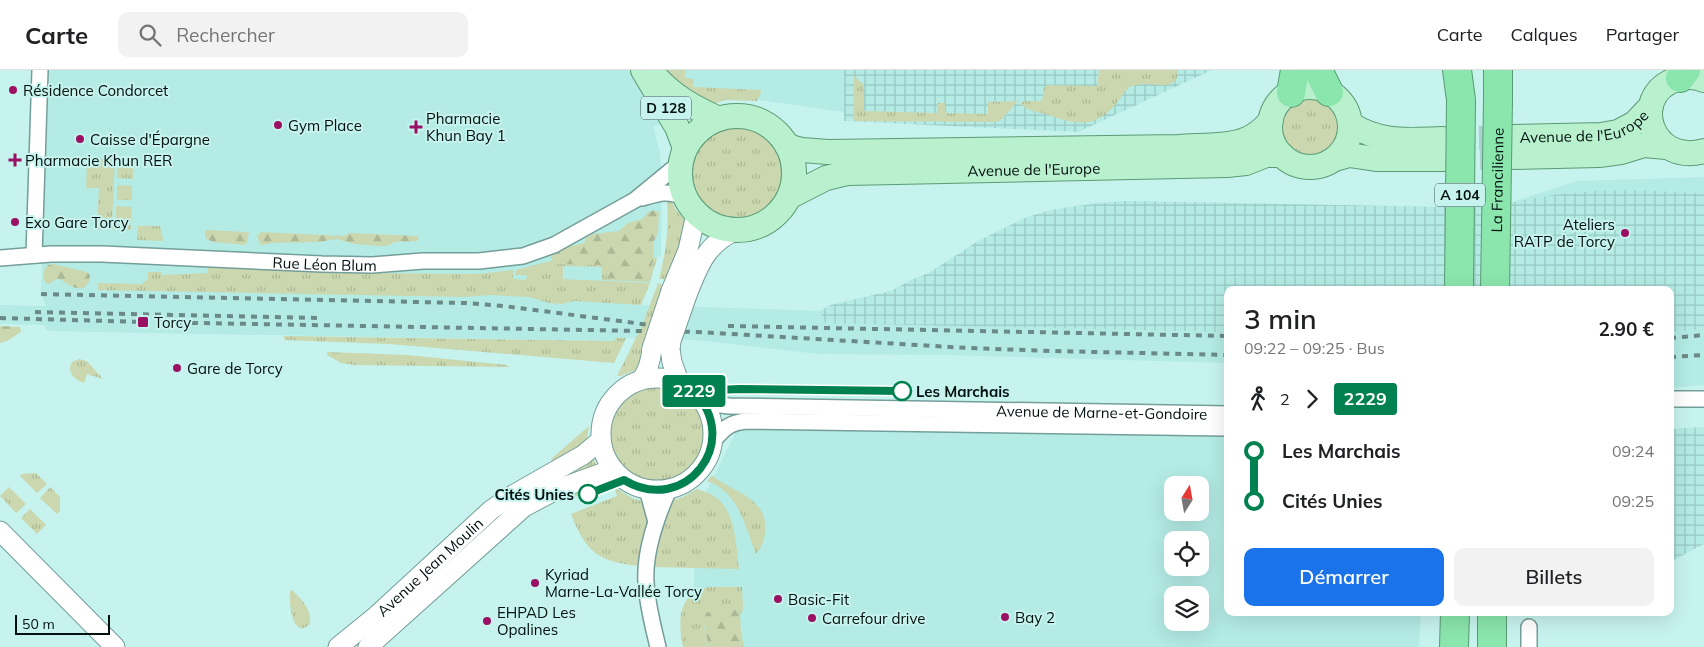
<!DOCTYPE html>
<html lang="fr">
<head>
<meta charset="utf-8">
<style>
  :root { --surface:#fff; --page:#f2f2f2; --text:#202124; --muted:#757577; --line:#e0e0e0; --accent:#1a73e8 }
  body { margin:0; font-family:Mulish,sans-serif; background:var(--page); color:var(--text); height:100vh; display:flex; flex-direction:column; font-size:19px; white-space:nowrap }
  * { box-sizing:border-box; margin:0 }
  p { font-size:16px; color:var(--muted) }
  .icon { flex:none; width:28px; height:28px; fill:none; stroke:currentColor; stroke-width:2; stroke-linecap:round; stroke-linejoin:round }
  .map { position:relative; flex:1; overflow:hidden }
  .details { position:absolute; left:1224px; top:216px; width:450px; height:330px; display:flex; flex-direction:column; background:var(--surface); border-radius:10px; box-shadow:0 5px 20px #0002 }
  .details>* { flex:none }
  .badge { padding:0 10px; border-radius:4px; font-size:18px; line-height:32px }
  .needle { width:32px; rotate:11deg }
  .buttons { position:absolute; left:1164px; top:406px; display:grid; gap:10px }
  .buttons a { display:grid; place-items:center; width:45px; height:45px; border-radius:10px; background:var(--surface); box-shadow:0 5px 20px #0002; font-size:25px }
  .scale { position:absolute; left:15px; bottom:12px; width:95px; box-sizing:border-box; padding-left:5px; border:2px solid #02100f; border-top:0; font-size:14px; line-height:18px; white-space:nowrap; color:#02100f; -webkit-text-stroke:4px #c7f3ee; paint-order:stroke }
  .map>.badge { position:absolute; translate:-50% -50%; box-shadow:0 0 0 2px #fff }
  .legs { display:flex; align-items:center; gap:8px; height:55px; padding:0 20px; font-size:16px }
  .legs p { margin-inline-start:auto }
  .headline { display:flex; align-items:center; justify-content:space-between; height:85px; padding:0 20px }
  h1 { font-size:28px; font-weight:600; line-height:38px }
  .cta { display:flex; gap:10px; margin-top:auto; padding:10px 20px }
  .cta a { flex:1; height:58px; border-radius:10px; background:var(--accent); color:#fff; font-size:20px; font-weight:600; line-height:58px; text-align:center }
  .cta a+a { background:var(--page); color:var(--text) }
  ul { padding:0 20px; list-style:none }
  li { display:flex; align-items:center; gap:18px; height:50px; font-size:19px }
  li i { display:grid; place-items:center; width:8px; height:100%; margin:0 6px; background:currentColor }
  li i::after { content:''; width:12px; height:12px; margin:-6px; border:4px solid; border-radius:50%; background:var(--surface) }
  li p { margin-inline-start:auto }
  li:first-child i { background:linear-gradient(#0000 50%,currentColor 0) }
  li:last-child i { background:linear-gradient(currentColor 50%,#0000 0) }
  header { display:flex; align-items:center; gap:30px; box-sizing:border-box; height:70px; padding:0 25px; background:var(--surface); border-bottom:1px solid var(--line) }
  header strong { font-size:24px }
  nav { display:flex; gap:28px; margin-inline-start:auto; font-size:18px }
  .search { width:350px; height:45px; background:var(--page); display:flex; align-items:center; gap:12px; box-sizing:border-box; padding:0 18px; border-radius:10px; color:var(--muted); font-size:19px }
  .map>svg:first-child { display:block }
  .built { fill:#b4ebe5; fill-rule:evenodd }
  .industrial { fill:url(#industrial-grid) }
  .grass { fill:url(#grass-tufts) }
  .forest { fill:url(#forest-firs) }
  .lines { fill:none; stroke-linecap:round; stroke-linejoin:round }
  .primary-tunnel { stroke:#a9d1cd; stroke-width:24; stroke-dasharray:24 12; stroke-linecap:butt }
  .minor-casing { stroke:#749e99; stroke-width:18 }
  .tertiary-casing { stroke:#749e99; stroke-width:21 }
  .primary-casing { stroke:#5a9b75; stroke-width:26 }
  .motorway-casing { stroke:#5a9b75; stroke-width:30 }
  .minor { stroke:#fff; stroke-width:15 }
  .tertiary { stroke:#fff; stroke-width:19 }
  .primary { stroke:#b9f0cd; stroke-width:24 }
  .motorway { stroke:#8ae6ac; stroke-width:28 }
  .rail { stroke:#6b8986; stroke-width:4; stroke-dasharray:6 6; stroke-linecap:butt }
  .tertiary-bridge-casing { stroke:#749e99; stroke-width:21; stroke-linecap:butt }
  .motorway-bridge-casing { stroke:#5a9b75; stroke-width:30; stroke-linecap:butt }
  .tertiary-bridge { stroke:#fff; stroke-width:19 }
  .motorway-bridge { stroke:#8ae6ac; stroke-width:28 }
  .line-1-casing { stroke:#fff; stroke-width:11 }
  .line-1 { stroke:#00814f; stroke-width:8 }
  .poi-dot { fill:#9a1062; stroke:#c7f3ee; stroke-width:2 }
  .stop-1-dot { fill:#fff; stroke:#00814f; stroke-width:2.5 }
  .labels { text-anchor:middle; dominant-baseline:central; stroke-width:4; stroke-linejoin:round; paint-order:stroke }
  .shield { fill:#c7f3ee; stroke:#3d5452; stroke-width:1 }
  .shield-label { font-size:14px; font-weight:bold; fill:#02100f }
  .poi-label { font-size:15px; fill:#02100f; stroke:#c7f3ee; text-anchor:start }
  .street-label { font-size:15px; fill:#02100f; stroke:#c7f3ee }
  .stop-label { font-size:15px; font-weight:bold; fill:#02100f; stroke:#c7f3ee; text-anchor:start }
</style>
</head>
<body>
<header>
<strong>Carte</strong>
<div class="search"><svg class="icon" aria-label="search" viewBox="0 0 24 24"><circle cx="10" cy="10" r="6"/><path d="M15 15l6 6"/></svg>Rechercher</div>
<nav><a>Carte</a><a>Calques</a><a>Partager</a></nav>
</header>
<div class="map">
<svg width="1704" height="577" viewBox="0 0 1704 577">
  <defs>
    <pattern id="industrial-grid" width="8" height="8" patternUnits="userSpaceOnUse" patternTransform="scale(1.25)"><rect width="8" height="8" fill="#b4ebe5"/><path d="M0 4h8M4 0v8" fill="none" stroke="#99c8c3"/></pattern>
    <pattern id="grass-tufts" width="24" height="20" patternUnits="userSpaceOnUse" patternTransform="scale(1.25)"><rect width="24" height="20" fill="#cad7af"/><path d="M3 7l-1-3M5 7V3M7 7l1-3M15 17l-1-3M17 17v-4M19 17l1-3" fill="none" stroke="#acb895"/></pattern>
    <pattern id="forest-firs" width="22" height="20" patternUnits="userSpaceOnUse" patternTransform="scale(1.25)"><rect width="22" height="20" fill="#cad7af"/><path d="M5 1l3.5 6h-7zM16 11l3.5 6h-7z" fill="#acb895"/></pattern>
  </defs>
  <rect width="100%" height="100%" fill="#c7f3ee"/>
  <!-- built -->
  <g class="built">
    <polygon points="49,0 844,0 844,42 701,22 666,53 653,56 660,82 662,108 661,186 657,188 650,213 641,235 820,241 831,235 891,221 911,210 929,203 978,171 1025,148 1051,140 1093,133 1122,131 1440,137 1509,133 1577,111 1704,107 1704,315 1670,318 1670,220 1228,220 1227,293 947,285 818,284 696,270 626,268 616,268 615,271 146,263 52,261 46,260 45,255 0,254 0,235 46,236 41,224"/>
    <path d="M737 360 1227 366 1228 542 1421 543 1419 577H699L694 550V446ZM1172 415H1200V442H1172ZM1172 470H1200V498H1172ZM1172 525H1200V552H1172Z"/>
  </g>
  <!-- industrial -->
  <g class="industrial">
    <polygon points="844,0 1212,0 1078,62 844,51"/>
    <polygon points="1628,120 1704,123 1704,259 1670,262 1670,220 1228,220 1227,262 825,253 820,241 831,235 891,221 911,210 929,203 978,171 1025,148 1051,140 1070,137 1122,131 1440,137 1509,133 1552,125 1591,121"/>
    <polygon points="1704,357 1704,474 1670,492 1670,359"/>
  </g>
  <!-- grass -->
  <g class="grass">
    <polygon points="659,0 685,0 685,8 694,9 693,17 761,20 760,26 757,31 725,30 708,36"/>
    <path d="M1099 0H1178C1179 21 1158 14 1144 14 1139 14 1134 16 1129 17 1122 25 1117 35 1109 41 1092 58 1071 53 1051 46 1038 41 1030 43 1020 33L1025 31H1042L1044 18 1047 15 1097 16Z"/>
    <polygon points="854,6 864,15 864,41 937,43 937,33 945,33 945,43 988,44 988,32 1018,31 1001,50 996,52 856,51 853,49"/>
    <circle cx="1310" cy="57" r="28"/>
    <circle cx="738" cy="103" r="47"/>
    <polygon points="87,89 115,89 112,154 131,155 131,160 97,159 99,118 86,118"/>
    <polygon points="118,93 133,94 133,109 117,108"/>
    <polygon points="117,115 132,116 132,130 117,130"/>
    <path d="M667 131 672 132 676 140 689 155 669 209H659C666 183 669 157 667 131Z"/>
    <polygon points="116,136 132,137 131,152 116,151"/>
    <polygon points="138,156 160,156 163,170 162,171 137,170"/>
    <polygon points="577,184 657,188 650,212 602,210 602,197 563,196 563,209 650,213 641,235 575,231 561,234 549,233 529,227 490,225 464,227 98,220 98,213 142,214 148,209 148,202 161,202 161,205 207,203 208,197 360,203 479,204 513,200 513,209 526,210 527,205 516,205 516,200"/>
    <polygon points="658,213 666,216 640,298 621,306 617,306 642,256"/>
    <polygon points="284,266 614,271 616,268 626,268 614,293 389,274 284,270"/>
    <polygon points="327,282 407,285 507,295 509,297 354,295 341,293 327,285"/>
    <path d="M79 289 87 291 103 309 87 304 84 313C76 310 70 306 70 297L72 292Z"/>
    <circle cx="657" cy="364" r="48"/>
    <polygon points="589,356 587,369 555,398 551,389"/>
    <polygon points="593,387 597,397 559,411 571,398"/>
    <polygon points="36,403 47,414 37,423 20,406 22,404"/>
    <path d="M712 405C732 423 769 427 765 462 764 471 762 478 756 484 745 456 738 421 707 411Z"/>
    <polygon points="606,410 610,414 567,430 564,424"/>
    <polygon points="9,417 26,434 16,443 0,426"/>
    <polygon points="50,417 60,427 60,441 57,444 40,428"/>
    <path d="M617 419 634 429 645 432 650 444 640 496C599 492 586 483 571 444L617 426 615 420Z"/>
    <path d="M697 419C703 421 710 423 715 427 736 441 736 476 739 499L651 497 668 432 683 427Z"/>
    <polygon points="30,439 46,455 37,464 21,448"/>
    <path d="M709 517H742L743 539 740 545 734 539 704 556 709 577H683C678 551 677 523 709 517Z"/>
    <path d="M292 520C302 530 312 539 310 554 292 571 289 532 290 522Z"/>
  </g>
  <!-- forest -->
  <g class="forest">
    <polygon points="654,140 659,142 658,163 653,173 654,188 649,203 643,210 607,208 604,197 600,195 555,194 551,187 552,185 563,178 584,173 587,167 593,164 619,161 628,153 642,149 647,143"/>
    <polygon points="207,160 247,162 249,163 247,172 245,175 213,172 205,168 205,162"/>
    <polygon points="261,162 344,166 350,163 417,166 419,168 417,171 395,172 387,176 379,176 354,174 337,169 319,172 274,173 260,175 257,166"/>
    <path d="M53 194 87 202 90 205C89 221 79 221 67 214 65 213 61 209 60 209 56 208 52 213 49 214L46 213C42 207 43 200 48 195Z"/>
    <polygon points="0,256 20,257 21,262 7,271 0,273"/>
    <path d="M722 538 734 539 740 545 741 562 744 577H709C707 565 702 555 706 543Z"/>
  </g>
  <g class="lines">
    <!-- primary-tunnel -->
    <g class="primary-tunnel">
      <polyline points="1443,69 1510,67"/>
      <polyline points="1444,89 1510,87"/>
    </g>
    <!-- minor casing -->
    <g class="minor-casing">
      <g id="minor">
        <path d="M642 128C659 123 667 120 685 127"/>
        <polyline points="34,185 40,0"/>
        <path id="s1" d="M0 188 51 184H102L322 194 372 195 423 191H479L505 188 523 186 554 175 635 130 680 93"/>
        <polyline points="1670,329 1704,329"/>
        <path id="s2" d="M704 333 729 336 1228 344"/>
        <path d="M713 371C724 359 728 353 746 351L1228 358"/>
        <polyline points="647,419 656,452"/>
        <path d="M658 577C653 556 647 534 646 512 644 483 657 444 670 418"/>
        <polyline points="1529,577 1529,557"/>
      </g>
    </g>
    <!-- tertiary casing -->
    <g class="tertiary-casing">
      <g id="tertiary">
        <polyline points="671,221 688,180 696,144"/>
        <path d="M687 225C698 197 706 174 735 161"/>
        <polyline points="670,279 672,292 679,312"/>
        <circle cx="657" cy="364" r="56"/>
        <path d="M642 309C649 299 651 290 652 278"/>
        <polyline points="0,461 115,577"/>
        <path id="s3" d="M338 577 375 547 491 440 511 426 583 385 601 370"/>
        <polyline points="368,577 524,437 558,419 613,399"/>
      </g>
    </g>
    <!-- primary casing -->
    <g class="primary-casing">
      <g id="primary">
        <polyline points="643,0 677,57 685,78"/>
        <path d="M655 6C674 27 693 37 719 49"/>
        <path d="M1704 10C1694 6 1684 6 1674 10 1629 28 1652 96 1704 81"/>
        <circle cx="1310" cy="57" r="40"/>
        <circle cx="737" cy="103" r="57"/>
        <path d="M1350 54C1383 74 1406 70 1443 69"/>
        <path id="s4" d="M1510 67 1601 65 1618 62 1635 53 1651 36"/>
        <path d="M787 76 802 80 828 82 1179 77C1201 75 1234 78 1253 66 1260 62 1266 56 1271 50"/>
        <polyline points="1510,87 1599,85 1621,82 1644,75 1666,77"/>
        <polyline points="1335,89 1349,85 1376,89 1444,89"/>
        <path id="s5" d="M789 127 826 108 847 103 1227 95 1246 93 1266 85H1282"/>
      </g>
    </g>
    <!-- motorway casing -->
    <g class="motorway-casing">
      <g id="motorway">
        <polyline points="1318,0 1329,22"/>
        <polyline points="1457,0 1461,30"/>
        <polyline points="1680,8 1686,0"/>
        <polyline points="1291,23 1295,0"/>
        <polyline points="1498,31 1498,0"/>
        <polyline points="1454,577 1455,542"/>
        <polyline points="1492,577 1492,542"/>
      </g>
    </g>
    <!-- minor -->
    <use href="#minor" class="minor"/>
    <!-- tertiary -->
    <use href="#tertiary" class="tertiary"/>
    <!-- primary -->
    <use href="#primary" class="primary"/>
    <!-- motorway -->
    <use href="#motorway" class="motorway"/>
    <!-- rail -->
    <g class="rail">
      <polyline points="41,224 466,233 504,236 650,255"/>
      <polyline points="35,242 318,248"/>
      <polyline points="0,248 143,252 698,262 968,278 1052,281 1228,285"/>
      <polyline points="728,256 1228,266"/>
      <polyline points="1670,268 1704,265"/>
      <polyline points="1670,287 1704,285"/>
    </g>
    <!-- tertiary-bridge casing -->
    <g class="tertiary-bridge-casing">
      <g id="tertiary-bridge">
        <polyline points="652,278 671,221"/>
        <polyline points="670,279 671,271 687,225"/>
      </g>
    </g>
    <!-- motorway-bridge casing -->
    <g class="motorway-bridge-casing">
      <g id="motorway-bridge">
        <polyline points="1459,220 1461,30"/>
        <path id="s6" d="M1495 220 1498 31"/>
      </g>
    </g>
    <!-- tertiary-bridge -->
    <use href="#tertiary-bridge" class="tertiary-bridge"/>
    <!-- motorway-bridge -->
    <use href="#motorway-bridge" class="motorway-bridge"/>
  </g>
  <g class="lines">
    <!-- line-1 casing -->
    <g class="line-1-casing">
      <path id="line-1" d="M588 424 624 410C685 447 744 371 693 321L740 319 902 321"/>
    </g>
    <!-- line-1 -->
    <use href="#line-1" class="line-1"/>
  </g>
  <!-- markers -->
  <g class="poi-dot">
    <circle cx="13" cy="20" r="5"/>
    <circle cx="278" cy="55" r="5"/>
    <path d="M413.5 49.5h5v5h5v5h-5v5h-5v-5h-5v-5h5z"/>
    <circle cx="80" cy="69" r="5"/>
    <path d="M12.5 82.5h5v5h5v5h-5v5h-5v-5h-5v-5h5z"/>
    <circle cx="15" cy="152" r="5"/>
    <circle cx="1625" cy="163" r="5"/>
    <rect x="137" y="246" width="12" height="12" rx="2.5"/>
    <circle cx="177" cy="298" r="5"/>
    <circle cx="535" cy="513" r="5"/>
    <circle cx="778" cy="529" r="5"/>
    <circle cx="1005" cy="547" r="5"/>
    <circle cx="812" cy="548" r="5"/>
    <circle cx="487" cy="551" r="5"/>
  </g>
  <g class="stop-1-dot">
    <circle cx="902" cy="321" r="9"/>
    <circle cx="588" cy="424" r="9"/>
  </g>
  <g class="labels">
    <!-- shield labels -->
    <g class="shield">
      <rect x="641" y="26.5" width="50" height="23" rx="4"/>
      <rect x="1435" y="113.5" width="50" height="23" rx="4"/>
    </g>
    <g class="shield-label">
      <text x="666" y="38">D 128</text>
      <text x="1460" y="125">A 104</text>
    </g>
    <!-- poi labels -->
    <g class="poi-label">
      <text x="23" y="20">Résidence Condorcet</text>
      <text x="426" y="48">Pharmacie<tspan x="426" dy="17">Khun Bay 1</tspan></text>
      <text x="288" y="55">Gym Place</text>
      <text x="90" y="69">Caisse d'Épargne</text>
      <text x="25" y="90">Pharmacie Khun RER</text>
      <text x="25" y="152">Exo Gare Torcy</text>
      <text x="1615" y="154" text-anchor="end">Ateliers<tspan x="1615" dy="17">RATP de Torcy</tspan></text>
      <text x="154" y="252">Torcy</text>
      <text x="187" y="298">Gare de Torcy</text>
      <text x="545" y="504">Kyriad<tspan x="545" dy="17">Marne-La-Vallée Torcy</tspan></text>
      <text x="788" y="529">Basic-Fit</text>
      <text x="497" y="542">EHPAD Les<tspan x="497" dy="17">Opalines</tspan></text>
      <text x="1015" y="547">Bay 2</text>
      <text x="822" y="548">Carrefour drive</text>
    </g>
    <!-- street labels -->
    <g class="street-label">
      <text stroke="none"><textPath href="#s4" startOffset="76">Avenue de l'Europe</textPath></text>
      <text stroke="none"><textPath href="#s5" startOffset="250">Avenue de l'Europe</textPath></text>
      <text stroke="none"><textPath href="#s6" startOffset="110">La Francilienne</textPath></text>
      <text stroke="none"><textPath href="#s1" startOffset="325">Rue Léon Blum</textPath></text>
      <text stroke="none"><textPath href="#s2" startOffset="398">Avenue de Marne-et-Gondoire</textPath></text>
      <text stroke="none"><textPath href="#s3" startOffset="122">Avenue Jean Moulin</textPath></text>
    </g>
    <!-- stop labels -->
    <g class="stop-label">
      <text x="916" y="321">Les Marchais</text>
      <text x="574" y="424" text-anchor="end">Cités Unies</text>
    </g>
  </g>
</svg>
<div class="buttons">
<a><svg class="needle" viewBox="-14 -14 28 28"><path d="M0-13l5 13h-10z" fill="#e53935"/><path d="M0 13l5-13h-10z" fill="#757577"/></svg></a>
<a><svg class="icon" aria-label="locate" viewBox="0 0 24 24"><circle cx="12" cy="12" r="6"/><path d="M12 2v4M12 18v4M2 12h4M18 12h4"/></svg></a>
<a><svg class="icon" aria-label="layers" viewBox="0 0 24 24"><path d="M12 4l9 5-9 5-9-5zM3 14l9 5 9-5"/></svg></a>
</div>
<div class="scale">50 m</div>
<b class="badge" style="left:694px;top:321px;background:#00814f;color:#fff">2229</b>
<section class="details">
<div class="headline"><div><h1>3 min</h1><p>09:22 – 09:25 · Bus</p></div><b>2.90 €</b></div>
<div class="legs"><svg class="icon" aria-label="walk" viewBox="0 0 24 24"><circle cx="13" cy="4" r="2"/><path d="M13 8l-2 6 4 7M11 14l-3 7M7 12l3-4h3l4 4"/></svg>2<svg class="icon" aria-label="forward" viewBox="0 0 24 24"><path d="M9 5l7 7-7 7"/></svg><b class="badge" style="background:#00814f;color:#fff">2229</b></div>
<ul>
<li><i style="color:#00814f"></i><b>Les Marchais</b><p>09:24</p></li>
<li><i style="color:#00814f"></i><b>Cités Unies</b><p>09:25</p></li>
</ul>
<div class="cta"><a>Démarrer</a><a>Billets</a></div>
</section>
</div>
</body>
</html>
